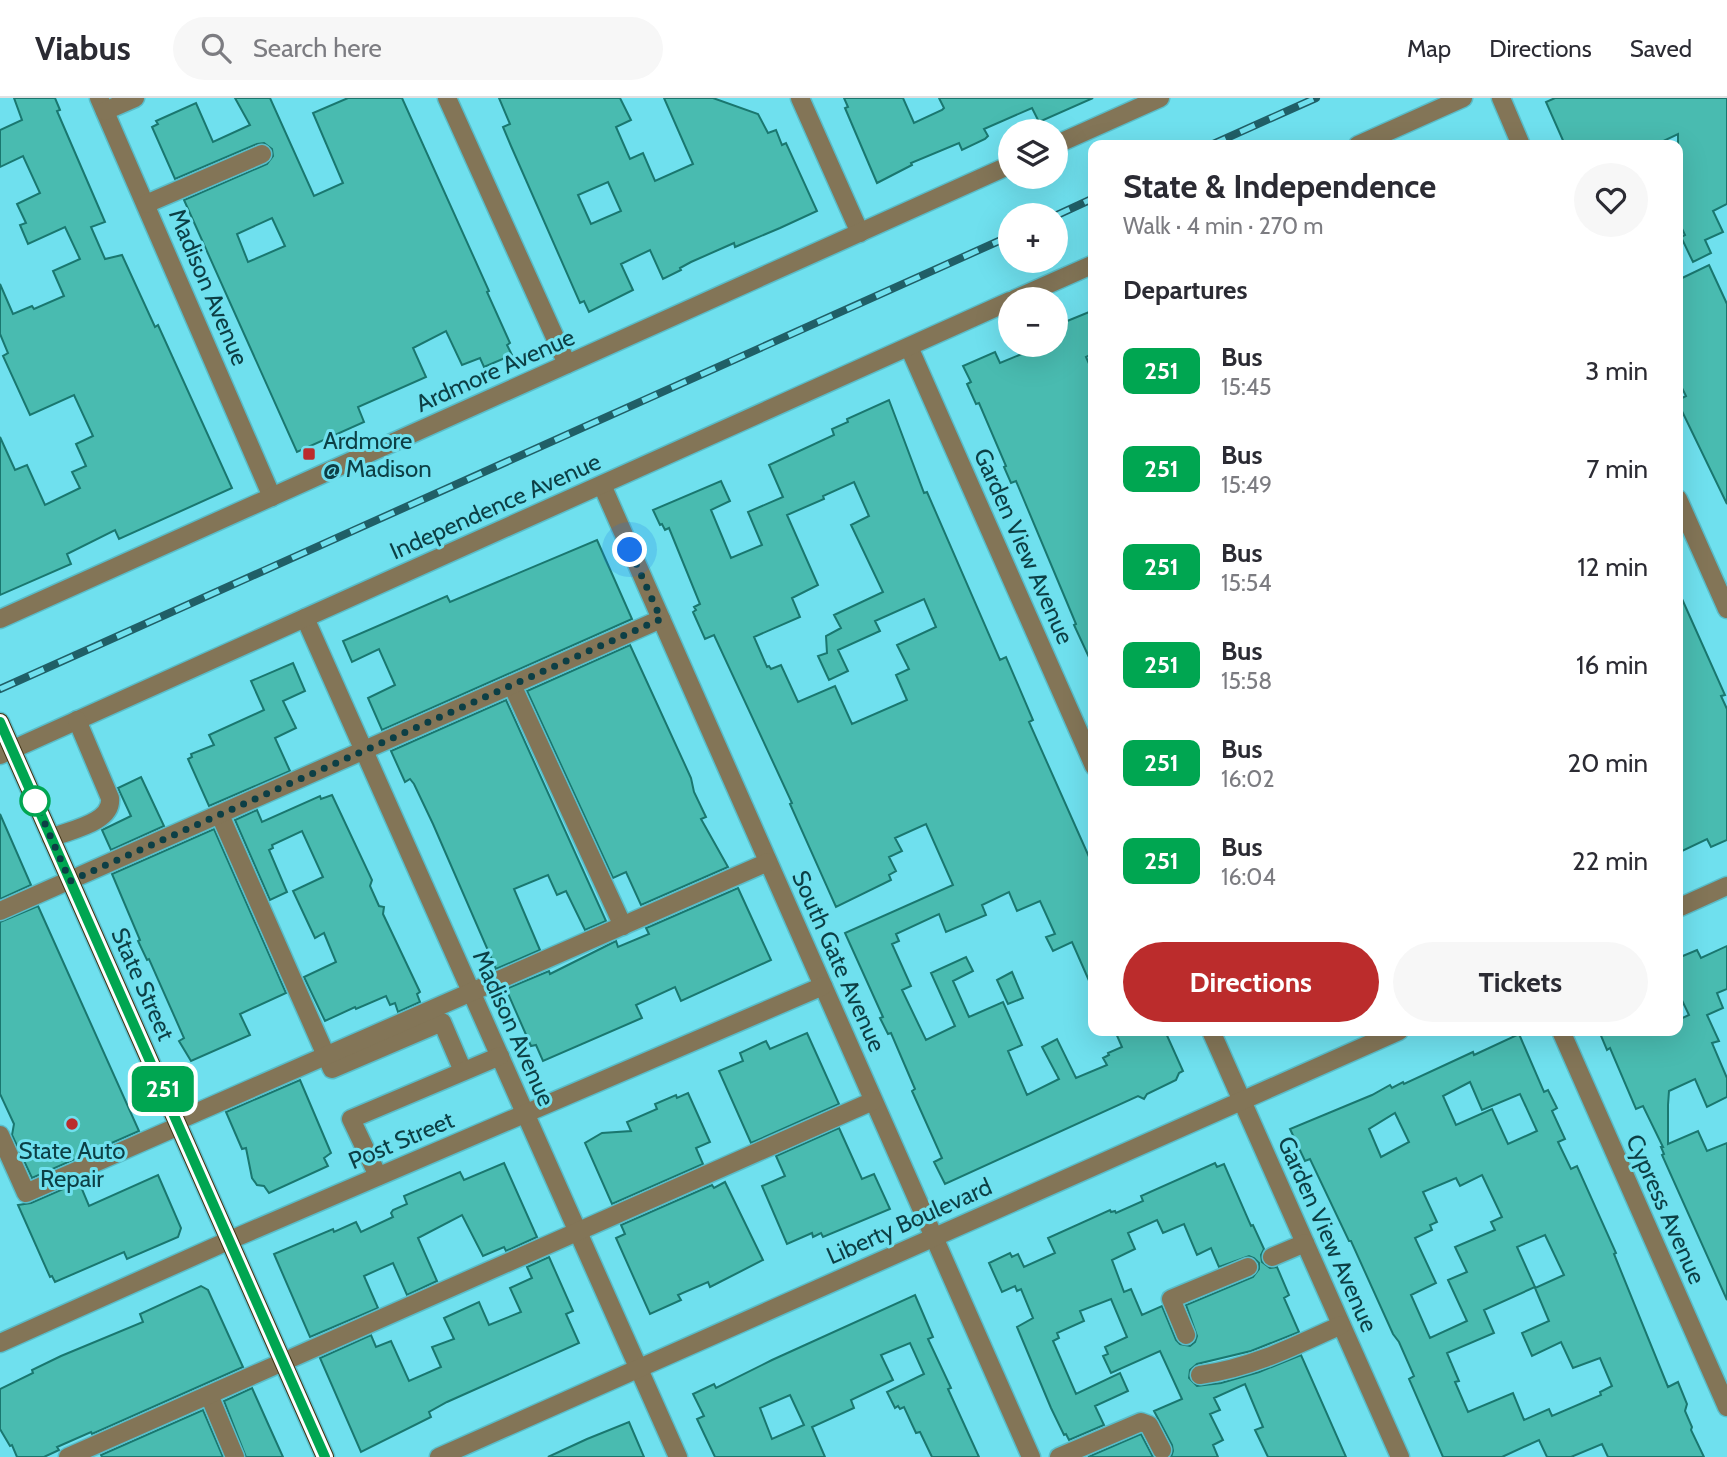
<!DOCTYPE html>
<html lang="en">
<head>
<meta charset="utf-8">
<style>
  :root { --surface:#fff; --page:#f7f7f7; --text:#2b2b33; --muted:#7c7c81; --line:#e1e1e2; --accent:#bb2c2c }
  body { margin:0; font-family:Cabin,sans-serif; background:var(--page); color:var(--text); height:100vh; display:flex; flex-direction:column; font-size:26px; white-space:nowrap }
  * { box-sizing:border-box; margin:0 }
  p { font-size:23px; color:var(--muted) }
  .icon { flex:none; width:38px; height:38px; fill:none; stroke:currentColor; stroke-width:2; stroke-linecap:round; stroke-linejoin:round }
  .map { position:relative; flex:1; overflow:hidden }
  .side { position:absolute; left:1088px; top:42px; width:595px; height:896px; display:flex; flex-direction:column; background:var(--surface); border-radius:14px; box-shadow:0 7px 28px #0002 }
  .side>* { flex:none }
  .badge { padding:0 14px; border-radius:10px; font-size:24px; line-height:46px }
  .tools { position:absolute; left:998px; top:21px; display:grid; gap:14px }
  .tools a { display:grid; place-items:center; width:70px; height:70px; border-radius:50%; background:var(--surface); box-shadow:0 7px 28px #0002; font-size:35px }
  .you { position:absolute; width:35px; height:35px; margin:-18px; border:5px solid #fff; border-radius:50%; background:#1a73e8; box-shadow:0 0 0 10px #1a73e833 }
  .map>.badge { position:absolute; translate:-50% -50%; box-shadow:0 0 0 4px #fff }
  h2 { padding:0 35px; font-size:26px; line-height:63px }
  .round { display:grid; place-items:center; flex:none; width:74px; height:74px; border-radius:37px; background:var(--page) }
  .headline { display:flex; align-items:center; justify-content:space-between; height:119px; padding:0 35px }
  h1 { font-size:33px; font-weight:700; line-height:52px }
  .button { display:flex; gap:14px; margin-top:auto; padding:14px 35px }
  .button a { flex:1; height:80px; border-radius:42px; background:var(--accent); color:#fff; font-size:28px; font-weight:700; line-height:80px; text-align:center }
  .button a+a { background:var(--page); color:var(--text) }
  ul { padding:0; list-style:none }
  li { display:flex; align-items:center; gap:21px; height:98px; padding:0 35px }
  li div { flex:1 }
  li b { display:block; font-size:26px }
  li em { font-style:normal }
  li .badge { min-width:77px; font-weight:700; text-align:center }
  header { display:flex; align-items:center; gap:42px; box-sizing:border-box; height:98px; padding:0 35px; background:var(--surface); border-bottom:2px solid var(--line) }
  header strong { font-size:33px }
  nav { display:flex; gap:38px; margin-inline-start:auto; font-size:24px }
  .search { width:490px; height:63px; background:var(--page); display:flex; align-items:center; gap:18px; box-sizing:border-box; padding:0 24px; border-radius:38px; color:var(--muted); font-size:26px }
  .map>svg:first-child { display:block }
  .building { fill:#49bbb0; stroke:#1a776f; stroke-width:2; fill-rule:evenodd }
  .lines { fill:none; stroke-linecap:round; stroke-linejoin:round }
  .minor-casing { stroke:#59bdc9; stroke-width:21 }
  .major-casing { stroke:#59bdc9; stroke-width:21 }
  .minor { stroke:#837557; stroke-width:18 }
  .major { stroke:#3f310f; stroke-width:18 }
  .rail-casing { stroke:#205f67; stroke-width:8 }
  .rail { stroke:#6fe0ee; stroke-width:5; stroke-dasharray:16; stroke-linecap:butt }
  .line-casing { stroke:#fff; stroke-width:16 }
  .line { stroke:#00a651; stroke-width:10 }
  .walk { stroke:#0c3f45; stroke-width:7; stroke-dasharray:0 12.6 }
  .poi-dot { fill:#bb2c2c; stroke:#6fe0ee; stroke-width:2.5 }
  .stop-dot { fill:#fff; stroke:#00a651; stroke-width:3.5 }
  .labels { text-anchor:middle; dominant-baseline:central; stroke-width:6; stroke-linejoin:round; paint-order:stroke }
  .street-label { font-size:24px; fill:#0c3f45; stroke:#6fe0ee }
  .poi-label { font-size:24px; fill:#0c3f45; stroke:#6fe0ee; text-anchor:start }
</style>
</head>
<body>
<header>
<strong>Viabus</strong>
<div class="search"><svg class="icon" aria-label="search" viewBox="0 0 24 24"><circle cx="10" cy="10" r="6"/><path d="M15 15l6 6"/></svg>Search here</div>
<nav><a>Map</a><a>Directions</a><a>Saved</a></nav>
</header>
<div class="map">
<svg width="1727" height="1359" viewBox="0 0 1727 1359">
  <rect width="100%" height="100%" fill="#6fe0ee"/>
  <!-- building -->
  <g class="building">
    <polygon points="14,0 55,0 60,12 57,13 105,124 91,129 105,161 122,157 155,229 158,227 232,390 119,441 115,432 67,456 71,466 0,497 0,339 15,372 27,367 45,407 80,390 72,374 86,368 76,346 93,338 74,297 30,317 3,258 8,255 0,236 0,186 13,216 32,208 34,211 64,198 53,173 80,161 65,129 28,146 20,127 26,125 17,106 40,95 23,58 0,69 0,32 22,22"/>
    <path d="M235 0H270L314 98 343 85 313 15 348 0H402L489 193 487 194 510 245 507 247 512 257 484 269 480 260 462 267 446 233 413 250 426 279 358 309 364 324 297 354 184 102 267 66 273 58 272 51 264 45 257 46 175 81 152 29 158 26 156 23 196 5 213 44 250 27ZM272 120 285 148 248 164 237 136Z"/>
    <path d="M499 0H620L631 22 616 29 630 61 643 55 655 83 693 66 664 0H713L758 16 768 35 776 32 782 47 786 45 817 113 780 130 735 149 734 145 691 164 680 170 681 172 663 181 650 152 621 166 633 192 589 214 584 203 580 205 511 48 503 29 510 26ZM608 84 621 113 591 126 578 97Z"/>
    <polygon points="844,0 903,0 914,25 942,12 944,10 939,0 1093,0 1039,24 1032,10 984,31 988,38 985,41 962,52 959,45 911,65 912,67 877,85 845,10 848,9"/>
    <polygon points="1555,0 1727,0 1727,106 1713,113 1723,134 1705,142 1711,155 1693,164 1681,139 1685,137 1678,122 1678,36 1655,47 1565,47 1546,4"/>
    <polygon points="1709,167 1727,206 1727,406 1678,305 1678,302 1686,298 1678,282 1678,182"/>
    <polygon points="1094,212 1094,255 1086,259 1094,277 1094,570 1074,527 1076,526 1063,495 1016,383 1011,385 1004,369 1006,368 979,305 976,306 967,286 971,284 963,268 995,254 1000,265 1043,247 1055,247 1055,228"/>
    <path d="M889 302 924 395 927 394 1000 562 1006 559 1033 622 1029 624 1094 770V894L1072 844 1053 853 1046 839 1055 836 1040 803 1017 813 1009 794 982 807 986 817 946 834 939 816 896 836 899 843 892 846 911 888 902 892 926 942 955 928 931 875 966 859 973 873 953 883 969 919 1003 904 1022 947 1008 953 1027 997 1059 981 1042 949 1057 941 1076 980 1107 967 1103 960 1109 957 1108 955 1122 949 1115 933H1165L1183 973 1179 975 1176 982 1147 996 1144 1001 1138 998 945 1086 934 1064 942 1060 912 993 915 991 891 935 888 936 880 920 883 919 845 835 953 787 926 726 895 740 902 753 889 759 896 773 889 777 891 782 836 809 790 706 792 705 714 537 705 541 693 514 696 512 694 509 700 506 669 430 665 432 662 426 660 427 653 412 721 383 730 403 711 412 731 460 762 447 748 414 783 399 769 367 834 337 832 331 848 324 847 321ZM854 384 869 418 851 427 883 494 834 517 841 530 826 538 827 555 818 558 829 582 848 573 838 552 880 533 875 523 924 501 936 529 897 547 909 571 896 577 907 602 852 626 835 588 798 604 781 567 771 571 769 568 767 569 754 539 800 519 792 500 818 487 787 417 824 401 823 398Z"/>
    <polygon points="597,442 632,521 382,632 368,600 395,587 379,551 352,564 343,543 447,498 450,504"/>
    <polygon points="1678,492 1725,597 1721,598 1727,611 1727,742 1711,749 1707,741 1678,755 1678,632 1681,630 1678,623"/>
    <polygon points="630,547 691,680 694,694 706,719 701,721 728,769 641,807 626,774 613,780 527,593"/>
    <polygon points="293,565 305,593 283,603 296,630 275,640 290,673 209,708 188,661 192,659 191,656 214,647 209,637 264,612 251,583"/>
    <polygon points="506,602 606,823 585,832 566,793 557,797 548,777 514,791 540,852 496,871 433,726 414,686 410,681 405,684 391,653"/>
    <polygon points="141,679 164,728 111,752 102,732 131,718 118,690"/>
    <polygon points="332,697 372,782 370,788 379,808 384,809 383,816 420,894 417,896 420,904 398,914 395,905 390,907 386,898 356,911 355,909 325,923 304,879 336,864 324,835 315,840 293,793 323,779 302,733 272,747 273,750 269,752 287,794 270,802 235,722 257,712 262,724 320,698 321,701"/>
    <polygon points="0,716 31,787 0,801"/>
    <polygon points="214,731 286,895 240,916 250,937 191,963 179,943 184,940 149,861 147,862 138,843 140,842 112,776"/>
    <polygon points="738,790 771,862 681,903 675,889 636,907 642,920 543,963 536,947 531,948 506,891 549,873 550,876 616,843 618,849 649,836 646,830 651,828"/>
    <polygon points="38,808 139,1033 32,1080 12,1037 14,1026 0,996 0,824"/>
    <polygon points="1727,848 1727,891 1717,895 1723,910 1707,917 1719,943 1712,945 1727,980 1727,999 1707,1009 1695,981 1669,993 1668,1007 1668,1046 1698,1033 1707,1053 1727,1045 1727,1202 1662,1057 1664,1056 1661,1049 1663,1049 1643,1008 1636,1011 1610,950 1607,952 1599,933 1678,933 1678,922 1689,917 1678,894 1678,860 1697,852 1701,860"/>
    <polygon points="1012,874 1023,900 1008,906 997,882"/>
    <polygon points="807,935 839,1006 751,1045 719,973 743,963 740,955 766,943 770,951"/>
    <path d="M1519 936 1544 994 1548 992 1557 1010 1552 1013 1565 1041 1558 1044 1571 1071 1577 1068 1616 1155 1614 1156 1668 1289 1678 1284 1687 1306 1685 1313 1692 1329 1691 1332 1704 1359H1608L1602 1346 1571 1359H1547L1539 1342 1502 1359H1443L1409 1281 1414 1278 1399 1244 1393 1236 1351 1143H1349L1310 1061 1305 1063 1290 1031 1372 997 1390 987 1392 990 1403 984 1404 986 1473 954 1474 957ZM1470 984 1482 1012 1520 996 1537 1033 1508 1046 1492 1011 1456 1027 1443 998ZM1395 1015 1409 1044 1381 1059 1369 1031ZM1482 1077 1502 1119 1491 1124 1495 1132 1455 1149 1467 1174 1448 1182 1467 1223 1430 1240 1411 1197 1436 1185 1415 1140 1432 1132 1430 1127 1437 1124 1423 1094 1456 1080 1460 1088ZM1545 1137 1564 1177 1535 1190 1549 1223 1522 1235 1532 1258 1561 1244 1573 1270 1600 1260 1612 1288 1600 1294 1601 1297 1552 1318 1549 1311 1524 1322 1513 1295 1468 1314 1455 1284 1459 1283 1447 1255 1494 1235 1484 1212 1535 1189 1517 1149Z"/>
    <polygon points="300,982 331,1055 324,1060 328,1068 269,1095 264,1088 257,1087 252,1080 246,1050 242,1051 226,1014"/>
    <polygon points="688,995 710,1044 696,1050 703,1066 612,1106 585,1045 602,1035 631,1033 627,1024 657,1011 655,1006 676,997 677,1000"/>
    <polygon points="839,1030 862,1081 874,1076 890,1111 823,1139 821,1135 813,1139 812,1135 787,1146 762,1088 785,1078 776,1058"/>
    <polygon points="504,1065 537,1139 506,1153 504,1149 483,1158 462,1117 418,1140 437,1183 407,1197 393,1165 364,1178 378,1210 310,1239 274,1156 333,1131 334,1134 356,1124 361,1134 393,1119 391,1115 393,1112 407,1106 404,1098 460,1074 464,1082"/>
    <path d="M1215 1065 1217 1069 1224 1066 1251 1128 1253 1127 1264 1151 1261 1157 1262 1164 1270 1170 1277 1169 1289 1197 1284 1200 1299 1234 1251 1253 1197 1266 1190 1272 1189 1280 1197 1288 1221 1285 1259 1274 1301 1257 1346 1359H1268L1255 1332 1263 1329 1245 1286 1214 1300 1220 1312 1210 1316 1223 1342 1213 1347 1218 1359H1171L1173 1353 1172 1347 1154 1313 1182 1301 1160 1253 1111 1275 1103 1258 1108 1256 1105 1249 1127 1239 1111 1201 1080 1213 1084 1223 1057 1235 1059 1240 1053 1243 1076 1296 1120 1275 1128 1293 1095 1308 1104 1327 1069 1342 1066 1336 1064 1337 1051 1310 1017 1229 1033 1220 1021 1191 1017 1193 1015 1188 1002 1194 989 1165 1010 1155 1012 1159 1018 1156 1024 1169 1055 1155 1048 1140 1110 1112 1111 1114 1115 1113 1116 1115 1143 1103 1141 1098ZM1157 1122 1163 1135 1184 1126 1197 1157 1211 1150 1219 1169 1249 1158 1254 1160 1259 1165V1171L1253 1179 1186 1207 1197 1238 1195 1244 1190 1248 1180 1246 1176 1242 1162 1208 1142 1217 1131 1191 1124 1194 1112 1162 1135 1151 1128 1135Z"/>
    <polygon points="158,1077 181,1130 178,1139 127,1161 124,1154 55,1184 52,1178 50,1179 18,1107 31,1105 79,1084 89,1108"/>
    <polygon points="725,1084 763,1162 710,1189 708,1184 678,1197 681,1202 650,1216 616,1140 625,1136 621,1127 712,1087 714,1090"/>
    <polygon points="549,1159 573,1213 566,1216 579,1245 447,1304 429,1314 431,1319 361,1354 320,1260 371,1237 376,1249 391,1243 409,1283 441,1269 432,1249 454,1241 444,1220 479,1204 489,1227 521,1214 510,1190 532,1180 527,1169"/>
    <polygon points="201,1188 208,1192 243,1269 92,1336 91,1334 57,1349 59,1352 44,1359 17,1359 12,1347 10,1348 0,1331 0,1291 33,1275 32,1272 61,1258 143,1224 140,1216"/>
    <path d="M915 1197 933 1239 928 1241 951 1290 948 1291 979 1359H932L920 1334 916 1335 904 1309 900 1311 898 1308 895 1310 887 1294 924 1276 910 1245 881 1257 893 1282 851 1302 854 1310 812 1329 825 1359H715L697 1321 704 1318 693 1296 714 1286 716 1290 772 1262ZM790 1297 804 1327 772 1341 760 1310Z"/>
    <polygon points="252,1290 269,1328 283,1359 246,1359 224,1303"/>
    <polygon points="203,1312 223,1359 102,1359 101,1357"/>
    <polygon points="629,1324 644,1359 548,1359 587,1341"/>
    <polygon points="1141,1336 1153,1359 1088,1359"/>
  </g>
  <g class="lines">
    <!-- minor casing -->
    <g class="minor-casing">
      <g id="minor">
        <polyline points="99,0 272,399"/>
        <polyline points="447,0 567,266"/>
        <polyline points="800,0 860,135"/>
        <polyline points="1501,0 1521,47"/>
        <polyline points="105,13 135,0"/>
        <polyline points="1055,47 1160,0"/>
        <polyline points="1358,47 1463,0"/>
        <polyline points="146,106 262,56"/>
        <polyline points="1015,201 1094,166"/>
        <polyline points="909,249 1094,668"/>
        <polyline points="602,387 1031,1359"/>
        <polyline points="1678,401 1727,511"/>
        <polyline points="305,520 678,1359"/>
        <polyline points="0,521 1010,67"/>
        <polyline points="512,587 623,828"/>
        <polyline points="0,657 1010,203"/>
        <polyline points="220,717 332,971 442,924 463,973"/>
        <path d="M51 740C69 732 113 725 110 700L77 622"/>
        <polyline points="1678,810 1727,788"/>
        <polyline points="0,813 661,521"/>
        <polyline points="1211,933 1400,1359"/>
        <polyline points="1561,933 1727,1309"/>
        <polyline points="177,1023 768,764"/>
        <polyline points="0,1037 26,1095 179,1028"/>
        <polyline points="378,1078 351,1021 500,958"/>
        <polyline points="1272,1159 1305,1145"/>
        <polyline points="1186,1237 1171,1201 1248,1169"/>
        <polyline points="0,1245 230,1142 823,888"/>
        <path d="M1200 1277C1251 1270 1295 1248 1341 1227"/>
        <polyline points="209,1297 235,1359"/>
        <polyline points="68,1359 873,1003"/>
        <polyline points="439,1359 1399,933"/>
        <polyline points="1059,1359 1141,1324 1149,1327 1162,1352"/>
      </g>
    </g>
    <!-- major casing -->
    <g class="major-casing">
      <polyline id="major" points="0,624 325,1359"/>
    </g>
    <!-- minor -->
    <use href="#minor" class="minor"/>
    <!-- major -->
    <use href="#major" class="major"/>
    <!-- rail casing -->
    <g class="rail-casing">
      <g id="rail">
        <polyline points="1211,47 1316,0"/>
        <polyline points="1055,118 1094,100"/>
        <polyline points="0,591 1010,138"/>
      </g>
    </g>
    <!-- rail -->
    <use href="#rail" class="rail"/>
  </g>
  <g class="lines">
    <!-- line casing -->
    <g class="line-casing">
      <polyline id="line" points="0,624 325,1359"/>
    </g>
    <!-- line -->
    <use href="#line" class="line"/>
    <!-- walk -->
    <polyline class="walk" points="35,703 70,783 661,521 630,452"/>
  </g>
  <!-- markers -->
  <g class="poi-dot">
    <rect x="302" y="349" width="14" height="14" rx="3.5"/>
    <circle cx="72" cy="1026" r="7"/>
  </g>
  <circle class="stop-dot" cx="35" cy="703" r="14"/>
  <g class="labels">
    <!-- street labels -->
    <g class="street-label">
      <text transform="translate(209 189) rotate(67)">Madison Avenue</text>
      <text transform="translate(495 272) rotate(-24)">Ardmore Avenue</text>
      <text transform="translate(495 408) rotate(-24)">Independence Avenue</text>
      <text transform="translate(1024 448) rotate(66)">Garden View Avenue</text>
      <text transform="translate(839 863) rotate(66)">South Gate Avenue</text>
      <text transform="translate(143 886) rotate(66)">State Street</text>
      <text transform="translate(514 930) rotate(66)">Madison Avenue</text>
      <text transform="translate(401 1042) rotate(-23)">Post Street</text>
      <text transform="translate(1666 1111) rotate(66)">Cypress Avenue</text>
      <text transform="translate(909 1123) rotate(-24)">Liberty Boulevard</text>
      <text transform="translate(1328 1136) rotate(66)">Garden View Avenue</text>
    </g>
    <!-- poi labels -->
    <g class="poi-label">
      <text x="323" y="342">Ardmore<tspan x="323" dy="28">@ Madison</tspan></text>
      <text x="72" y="1052" text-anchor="middle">State Auto<tspan x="72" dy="28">Repair</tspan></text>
    </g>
  </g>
</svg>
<div class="tools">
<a><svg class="icon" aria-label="layers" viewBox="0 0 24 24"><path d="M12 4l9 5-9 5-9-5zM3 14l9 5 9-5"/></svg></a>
<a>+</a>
<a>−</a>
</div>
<div class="you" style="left:630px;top:452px"></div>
<b class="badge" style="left:163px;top:991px;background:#00a651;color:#fff">251</b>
<section class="side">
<div class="headline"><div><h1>State &amp; Independence</h1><p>Walk · 4 min · 270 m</p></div><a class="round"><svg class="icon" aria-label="heart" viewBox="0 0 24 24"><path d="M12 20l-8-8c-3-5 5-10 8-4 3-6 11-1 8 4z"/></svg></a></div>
<h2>Departures</h2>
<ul>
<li><span class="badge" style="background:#00a651;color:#fff">251</span><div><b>Bus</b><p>15:45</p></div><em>3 min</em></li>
<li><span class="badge" style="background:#00a651;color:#fff">251</span><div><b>Bus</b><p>15:49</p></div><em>7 min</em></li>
<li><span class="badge" style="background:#00a651;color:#fff">251</span><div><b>Bus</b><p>15:54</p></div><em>12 min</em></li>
<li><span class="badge" style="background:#00a651;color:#fff">251</span><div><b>Bus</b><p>15:58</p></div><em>16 min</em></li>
<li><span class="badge" style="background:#00a651;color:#fff">251</span><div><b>Bus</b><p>16:02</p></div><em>20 min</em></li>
<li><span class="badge" style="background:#00a651;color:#fff">251</span><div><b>Bus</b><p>16:04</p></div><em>22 min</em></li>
</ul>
<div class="button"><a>Directions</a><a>Tickets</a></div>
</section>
</div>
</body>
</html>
